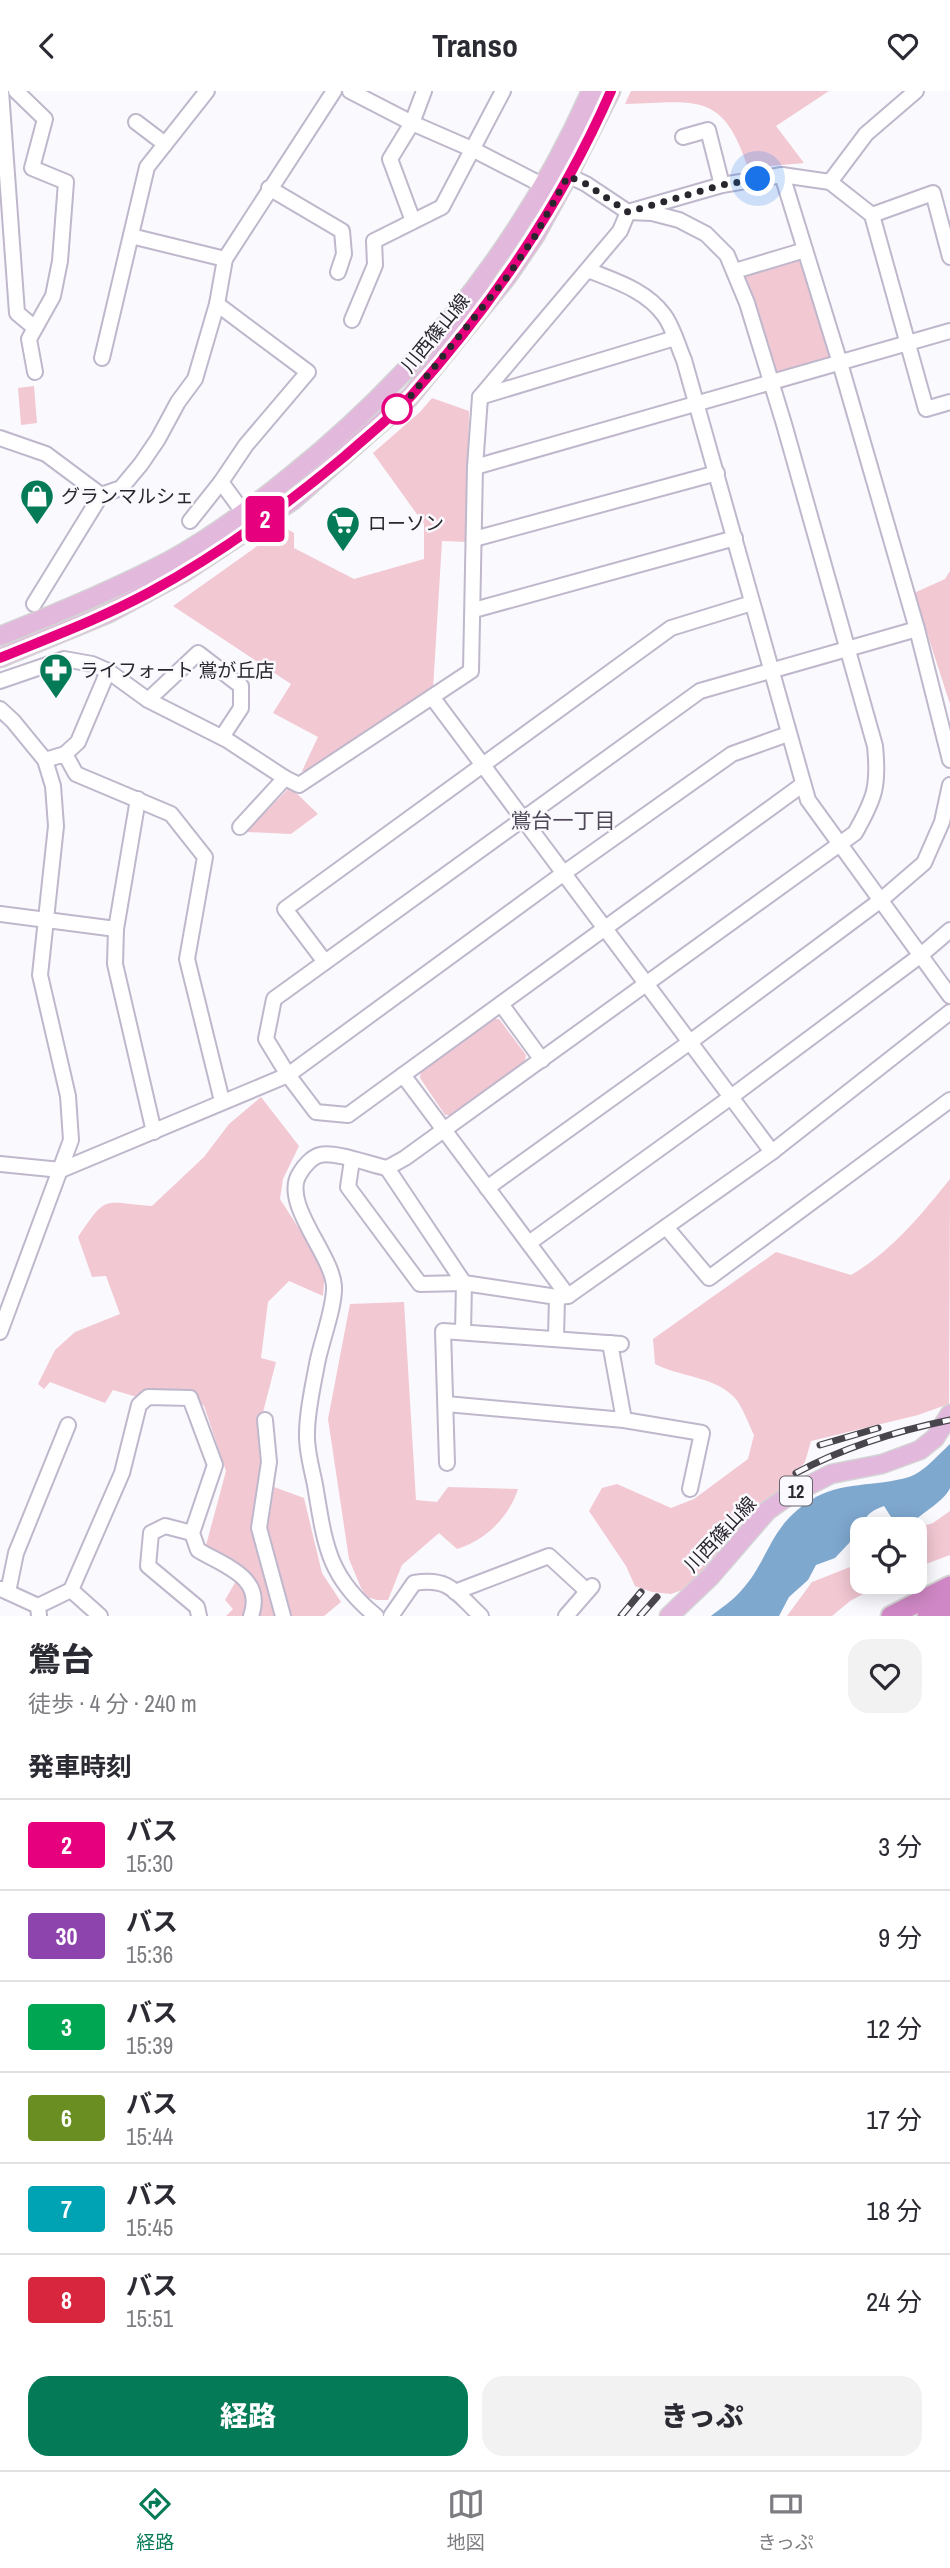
<!DOCTYPE html>
<html lang="ja">
<head>
<meta charset="utf-8">
<style>
  :root { --surface:#fff; --page:#f2f2f3; --text:#2b2b33; --muted:#7c7c81; --line:#e1e1e2; --accent:#047a56 }
  body { margin:0; font-family:"Archivo Narrow","Noto Sans JP",sans-serif; background:var(--page); color:var(--text); height:100vh; display:flex; flex-direction:column; font-size:26px; white-space:nowrap }
  * { box-sizing:border-box; margin:0 }
  p { font-size:23px; color:var(--muted) }
  .icon { flex:none; width:38px; height:38px; fill:none; stroke:currentColor; stroke-width:2; stroke-linecap:round; stroke-linejoin:round }
  .map { position:relative; height:1525px; overflow:hidden }
  .side { display:flex; flex-direction:column; background:var(--surface); flex:1 }
  .side>* { flex:none }
  .badge { padding:0 14px; border-radius:5px; font-size:24px; line-height:46px }
  .fabs { position:absolute; left:850px; top:1426px; display:grid; gap:14px }
  .fabs a { display:grid; place-items:center; width:77px; height:77px; border-radius:14px; background:var(--surface); box-shadow:0 4px 18px #0003; font-size:35px }
  .you { position:absolute; width:35px; height:35px; margin:-18px; border:5px solid #fff; border-radius:50%; background:#1a73e8; box-shadow:0 0 0 10px #1a73e833 }
  .map>.badge { position:absolute; translate:-50% -50%; box-shadow:0 0 0 4px #fff }
  h2 { padding:0 28px; font-size:26px; line-height:63px }
  .round { display:grid; place-items:center; flex:none; width:74px; height:74px; border-radius:21px; background:var(--page) }
  .headline { display:flex; align-items:center; justify-content:space-between; height:119px; padding:0 28px }
  h1 { font-size:33px; font-weight:800; line-height:52px }
  .primary-button { display:flex; gap:14px; margin-top:auto; padding:14px 28px }
  .primary-button a { flex:1; height:80px; border-radius:21px; background:var(--accent); color:#fff; font-size:28px; font-weight:800; line-height:80px; text-align:center }
  .primary-button a+a { background:var(--page); color:var(--text) }
  ul { padding:0; list-style:none }
  li { display:flex; align-items:center; gap:21px; height:91px; padding:0 28px; border-top:2px solid var(--line) }
  li div { flex:1 }
  li b { display:block; font-size:26px }
  li em { font-style:normal }
  li .badge { min-width:77px; font-weight:700; text-align:center }
  header { display:flex; justify-content:space-between; align-items:center; height:91px; padding:0 28px; background:var(--surface); font-size:32px; font-weight:800 }
  .menu { display:flex; justify-content:space-around; align-items:center; height:98px; border-top:2px solid var(--line); background:var(--surface); font-size:19px; color:var(--muted) }
  .menu a { display:grid; justify-items:center; gap:4px }
  .menu .on { color:var(--accent) }
  .map>svg:first-child { display:block }
  .green { fill:#f2c8d3 }
  .water { fill:#7fa8cf }
  .lines { fill:none; stroke-linecap:round; stroke-linejoin:round }
  .minor-casing { stroke:#bfb7cb; stroke-width:18 }
  .major-casing { stroke:#d4d4d5; stroke-width:21 }
  .highway-casing { stroke:#d4d4d5; stroke-width:23 }
  .minor { stroke:#fff; stroke-width:14 }
  .major { stroke:#e2b8dc; stroke-width:18 }
  .highway { stroke:#cf88c5; stroke-width:19 }
  .rail-casing { stroke:#48454c; stroke-width:7 }
  .rail { stroke:#faf9fd; stroke-width:4.5; stroke-dasharray:13; stroke-linecap:butt }
  .line-casing { stroke:#fff; stroke-width:16 }
  .line { stroke:#e6007e; stroke-width:10 }
  .walk { stroke:#29262e; stroke-width:7; stroke-dasharray:0 12.6 }
  .stop-dot { fill:#fff; stroke:#e6007e; stroke-width:3.5 }
  .labels { text-anchor:middle; dominant-baseline:central; stroke-width:5; stroke-linejoin:round; paint-order:stroke }
  .shield { fill:#faf9fd; stroke:#68656c; stroke-width:2 }
  .shield-label { font-size:18px; font-weight:bold; fill:#29262e }
  .street-label { font-size:19px; fill:#29262e; stroke:#faf9fd }
  .poi-label { font-size:19px; fill:#29262e; stroke:#faf9fd; text-anchor:start }
  .neighbourhood-label { font-size:21px; fill:#504959; stroke:#faf9fd }
</style>
</head>
<body>
<header><svg class="icon" aria-label="back" viewBox="0 0 24 24"><path d="M15 5l-7 7 7 7"/></svg>Transo<svg class="icon" aria-label="heart" viewBox="0 0 24 24"><path d="M12 20l-8-8c-3-5 5-10 8-4 3-6 11-1 8 4z"/></svg></header>
<div class="map">
<svg width="950" height="1525" viewBox="0 0 950 1525">
  <rect width="100%" height="100%" fill="#faf9fd"/>
  <!-- green -->
  <g class="green">
    <path d="M631 0H829L776 35 804 72 748 77C723 0 697 11 625 13Z"/>
    <polygon points="805,159 840,272 771,291 735,180"/>
    <polygon points="34,295 37,332 21,334 18,297"/>
    <polygon points="432,307 469,320 467,451 442,450 433,598 310,681 302,680 318,646 273,622 291,593 173,515 284,436 294,442 294,457 354,488 424,468 424,433 373,362 420,321"/>
    <polygon points="950,480 950,613 914,502 945,488"/>
    <polygon points="290,696 318,723 291,743 246,741"/>
    <polygon points="490,928 499,928 526,964 525,970 451,1024 445,1024 420,987 421,979"/>
    <path d="M261 1006 299 1055 283 1088 280 1108 325 1178 323 1205 289 1190 268 1211 261 1267 276 1271 261 1329 263 1374 251 1438 277 1525H226L233 1518 225 1509 243 1478 205 1458 226 1380 204 1315 185 1302 137 1306 113 1299 105 1312 50 1291 44 1298 38 1293 55 1259 75 1241 120 1223 106 1185 92 1186 78 1146C107 1103 102 1111 152 1115L204 1066 229 1033Z"/>
    <path d="M950 1088 949 1313 918 1324 811 1350 805 1371 787 1392 739 1439 709 1476 688 1497 671 1503 652 1501 635 1495 626 1475 589 1420 602 1397 617 1393 671 1417 694 1408 748 1368 754 1344C748 1332 742 1313 732 1304 711 1285 680 1286 655 1273L653 1248 776 1161 851 1184C891 1161 921 1124 950 1088Z"/>
    <path d="M404 1211 416 1409 437 1411 448 1396 518 1398C509 1426 486 1449 457 1458L439 1442 402 1474 388 1509H377L367 1506 361 1497 349 1468 328 1328 350 1213Z"/>
    <polygon points="274,1396 304,1407 322,1482 341,1511 324,1525 292,1525 267,1441"/>
    <polygon points="950,1420 950,1464 915,1477 914,1438 933,1432"/>
    <polygon points="863,1471 863,1491 886,1491 850,1510 832,1525 787,1525 812,1491"/>
  </g>
  <!-- water -->
  <path class="water" d="M950 1353C950 1362 950 1389 950 1397 945 1409 924 1421 914 1430L893 1429 884 1415C861 1423 863 1433 859 1454H854L851 1450 835 1467 816 1474 808 1489 789 1506 779 1525H711C721 1517 732 1510 740 1501 770 1469 768 1436 811 1409 840 1390 876 1396 909 1386 923 1382 939 1363 950 1353Z"/>
  <g class="lines">
    <!-- minor casing -->
    <g class="minor-casing">
      <g id="minor">
        <polyline points="1,0 17,222 35,237"/>
        <polyline points="16,0 45,28 32,77 66,91 60,170 53,205 29,248 35,281"/>
        <polyline points="350,0 412,32 424,0"/>
        <polyline points="136,31 165,53"/>
        <polyline points="683,46 708,39 722,94"/>
        <polyline points="782,84 840,272 917,538 950,669"/>
        <polyline points="830,91 866,43 916,0"/>
        <polyline points="269,97 342,140 344,163 338,181"/>
        <polyline points="872,124 933,102 950,166"/>
        <polyline points="413,130 390,68 412,32 474,59 544,95"/>
        <polyline points="131,145 225,168"/>
        <path d="M588 179C615 190 646 199 664 224 673 236 678 255 684 269L808 709 950 905"/>
        <polyline points="735,180 805,159"/>
        <polyline points="217,213 308,281 246,354 221,391 249,429"/>
        <polyline points="352,229 375,174 374,150 442,116 503,0"/>
        <polyline points="102,267 147,76 207,0"/>
        <polyline points="480,306 675,247"/>
        <polyline points="0,347 46,363 101,404 34,513"/>
        <polyline points="475,376 950,240"/>
        <polyline points="101,404 121,397 141,373 158,348 178,311 195,288 217,213 225,168 334,0"/>
        <polyline points="190,430 221,391"/>
        <polyline points="474,448 717,382"/>
        <polyline points="474,519 735,447"/>
        <polyline points="0,590 64,568 92,573 108,580"/>
        <polyline points="432,606 772,1061"/>
        <polyline points="148,609 198,562 241,595 241,617 222,646"/>
        <polyline points="0,618 13,630 45,669 53,695 56,735 40,884 68,1005 71,1049 0,1241"/>
        <polyline points="65,663 78,651 108,580 148,609 227,649 285,687"/>
        <polyline points="45,669 65,663 76,683 171,723 205,766 187,868 222,1010"/>
        <polyline points="802,694 348,1024 316,1021 288,984 266,948 274,908 700,600 917,538"/>
        <polyline points="138,708 116,838 115,873 154,1041"/>
        <polyline points="240,736 285,687 299,694 471,580 475,376 480,306 620,140 628,121 722,94 782,84 830,91 872,124 926,318 950,311"/>
        <polyline points="0,823 116,838"/>
        <polyline points="325,871 285,818 671,537 752,512"/>
        <polyline points="501,913 542,969"/>
        <polyline points="403,984 568,1205"/>
        <polyline points="352,1069 348,1096 420,1193 464,1192 463,1241"/>
        <polyline points="0,1073 61,1079 288,984 564,782 732,663 788,643"/>
        <polyline points="387,1077 464,1192 557,1206 568,1205 772,1061 950,921"/>
        <polyline points="487,1097 690,951 881,809 924,772 942,731 950,694"/>
        <polyline points="666,1136 709,1187 950,1009"/>
        <polyline points="529,1152 731,1006 921,864 950,839"/>
        <polyline points="556,1247 557,1206"/>
        <polyline points="610,1252 624,1329"/>
        <polyline points="446,1313 624,1329 702,1342 690,1398"/>
        <polyline points="265,1329 269,1371 259,1437 283,1525"/>
        <polyline points="447,1372 443,1240 621,1253"/>
        <polyline points="192,1442 165,1435 151,1442 148,1475 197,1516 199,1525"/>
        <polyline points="1,1498 38,1515"/>
        <polyline points="71,1499 100,1525"/>
        <polyline points="8,1501 16,1462 68,1334"/>
        <polyline points="455,1501 549,1465 587,1500"/>
        <path d="M39 1525 38 1515 71 1499 122 1382 139 1314 148 1306 190 1307 215 1374 192 1442 198 1459C224 1475 265 1486 251 1525"/>
        <path d="M376 1525C327 1485 325 1453 315 1394 312 1378 306 1359 307 1342 307 1320 313 1295 317 1273 321 1251 335 1216 334 1195 332 1163 280 1111 300 1082 304 1075 312 1066 320 1064 335 1060 371 1074 387 1077L405 1067 855 742C875 707 879 695 875 655L784 333 747 212 727 164 706 143 679 129 652 122 628 121 586 93 561 81"/>
        <path d="M391 1525 414 1492C450 1486 456 1502 481 1525"/>
        <polyline points="566,1525 592,1495"/>
      </g>
    </g>
    <!-- major casing -->
    <g class="major-casing">
      <g id="major">
        <path d="M0 545C58 522 114 499 169 470 213 446 253 416 291 385 420 281 524 152 591 0"/>
        <polyline points="0,567 109,522 183,482 292,410 410,306 507,186 535,145 568,85 611,0"/>
        <polyline points="669,1525 710,1486 767,1420 788,1405 831,1383 882,1373 920,1359 935,1347 950,1323"/>
      </g>
    </g>
    <!-- highway casing -->
    <g class="highway-casing">
      <g id="highway">
        <polyline points="891,1525 950,1495"/>
        <polyline points="927,1525 950,1515"/>
      </g>
    </g>
    <!-- minor -->
    <use href="#minor" class="minor"/>
    <!-- major -->
    <use href="#major" class="major"/>
    <!-- highway -->
    <use href="#highway" class="highway"/>
    <!-- rail casing -->
    <g class="rail-casing">
      <g id="rail">
        <polyline points="820,1354 878,1337"/>
        <path d="M796 1382C845 1356 896 1340 950 1329"/>
        <polyline points="621,1525 641,1501"/>
        <polyline points="640,1525 657,1506"/>
      </g>
    </g>
    <!-- rail -->
    <use href="#rail" class="rail"/>
  </g>
  <g class="lines">
    <!-- line casing -->
    <g class="line-casing">
      <path id="line" d="M0 567C51 546 102 527 150 501 220 463 284 416 345 365 367 345 392 326 412 304 493 213 562 112 611 0"/>
    </g>
    <!-- line -->
    <use href="#line" class="line"/>
    <!-- walk -->
    <polyline class="walk" points="397,318 395,320 410,306 507,186 535,145 568,85 586,93 628,121 722,94 758,88"/>
  </g>
  <!-- icons -->
  <defs>
    <g id="shop-pin" transform="scale(1.75)"><path d="M0 17L-7.5 6A9.5 9.5 0 1 1 7.5 6Z" fill="#047a56" stroke="#faf9fd"/><path d="M-5-2.5h2.3a2.7 3.5 0 0 1 5.4 0H5L5.5 6h-11ZM-1.5-2.5h3a1.5 2.3 0 0 0-3 0Z" fill="#fff"/></g>
    <g id="supermarket-pin" transform="scale(1.75)"><path d="M0 17L-7.5 6A9.5 9.5 0 1 1 7.5 6Z" fill="#047a56" stroke="#faf9fd"/><path d="M-6-5.5h2.5l.6 2H6L4.5 2H-2.5L-4.4-4H-6ZM-1.5 3.2a1.3 1.3 0 1 0 .1 0ZM3 3.2a1.3 1.3 0 1 0 .1 0Z" fill="#fff"/></g>
    <g id="pharmacy-pin" transform="scale(1.75)"><path d="M0 17L-7.5 6A9.5 9.5 0 1 1 7.5 6Z" fill="#047a56" stroke="#faf9fd"/><path d="M-2-6h4v4h4v4h-4v4h-4v-4h-4v-4h4Z" fill="#fff"/></g>
  </defs>
  <g fill-rule="evenodd">
    <use href="#shop-pin" x="37" y="405"/>
    <use href="#supermarket-pin" x="343" y="432"/>
    <use href="#pharmacy-pin" x="56" y="579"/>
  </g>
  <!-- markers -->
  <circle class="stop-dot" cx="397" cy="318" r="14"/>
  <g class="labels">
    <!-- shield labels -->
    <rect class="shield" x="780" y="1385.5" width="32" height="29" rx="5"/>
    <g class="shield-label">
      <text x="796" y="1400">12</text>
    </g>
    <!-- street labels -->
    <g class="street-label">
      <text transform="translate(435 242) rotate(-51)">川西篠山線</text>
      <text transform="translate(720 1443) rotate(-47)">川西篠山線</text>
    </g>
    <!-- poi labels -->
    <g class="poi-label">
      <text x="61" y="405">グランマルシェ</text>
      <text x="368" y="432">ローソン</text>
      <text x="80" y="579">ライフォート 鴬が丘店</text>
    </g>
    <!-- neighbourhood labels -->
    <g class="neighbourhood-label">
      <text x="563" y="729">鴬台一丁目</text>
    </g>
  </g>
</svg>
<div class="fabs">
<a><svg class="icon" aria-label="locate" viewBox="0 0 24 24"><circle cx="12" cy="12" r="6"/><path d="M12 2v4M12 18v4M2 12h4M18 12h4"/></svg></a>
</div>
<div class="you" style="left:758px;top:88px"></div>
<b class="badge" style="left:265px;top:428px;background:#e6007e;color:#fff">2</b>
</div>
<section class="side">
<div class="headline"><div><h1>鶯台</h1><p>徒歩 · 4 分 · 240 m</p></div><a class="round"><svg class="icon" aria-label="heart" viewBox="0 0 24 24"><path d="M12 20l-8-8c-3-5 5-10 8-4 3-6 11-1 8 4z"/></svg></a></div>
<h2>発車時刻</h2>
<ul>
<li><span class="badge" style="background:#e6007e;color:#fff">2</span><div><b>バス</b><p>15:30</p></div><em>3 分</em></li>
<li><span class="badge" style="background:#8e44ad;color:#fff">30</span><div><b>バス</b><p>15:36</p></div><em>9 分</em></li>
<li><span class="badge" style="background:#00a651;color:#fff">3</span><div><b>バス</b><p>15:39</p></div><em>12 分</em></li>
<li><span class="badge" style="background:#6b8e23;color:#fff">6</span><div><b>バス</b><p>15:44</p></div><em>17 分</em></li>
<li><span class="badge" style="background:#00a3b4;color:#fff">7</span><div><b>バス</b><p>15:45</p></div><em>18 分</em></li>
<li><span class="badge" style="background:#d7263d;color:#fff">8</span><div><b>バス</b><p>15:51</p></div><em>24 分</em></li>
</ul>
<div class="primary-button"><a>経路</a><a>きっぷ</a></div>
</section>
<nav class="menu">
<a class="on"><svg class="icon" aria-label="directions" viewBox="0 0 24 24"><path d="M12 3l9 9-9 9-9-9zM9 14v-3h6M13 9l2 2-2 2"/></svg>経路</a>
<a><svg class="icon" aria-label="map" viewBox="0 0 24 24"><path d="M3 6l6-2 6 2 6-2v14l-6 2-6-2-6 2zM9 4v14M15 6v14"/></svg>地図</a>
<a><svg class="icon" aria-label="tickets" viewBox="0 0 24 24"><path d="M3 7h18v10H3zM15 7v10"/></svg>きっぷ</a>
</nav>
</body>
</html>
